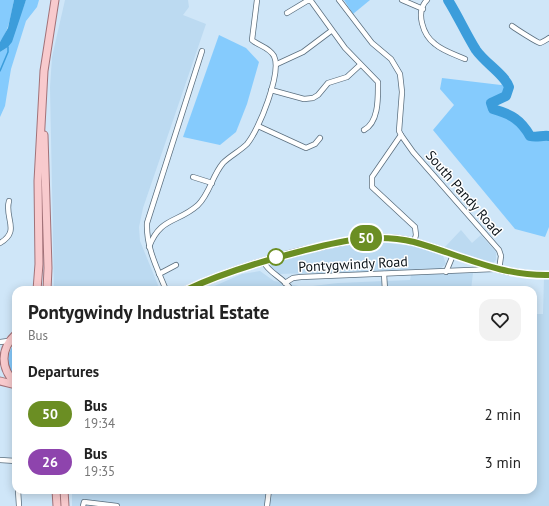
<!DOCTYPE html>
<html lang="en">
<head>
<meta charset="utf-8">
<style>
  :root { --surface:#fff; --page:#f2f2f2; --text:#222; --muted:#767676 }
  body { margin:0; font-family:"PT Sans",sans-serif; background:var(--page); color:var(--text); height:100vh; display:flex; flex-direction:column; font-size:15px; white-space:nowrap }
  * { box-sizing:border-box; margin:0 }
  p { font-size:13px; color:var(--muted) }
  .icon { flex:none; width:22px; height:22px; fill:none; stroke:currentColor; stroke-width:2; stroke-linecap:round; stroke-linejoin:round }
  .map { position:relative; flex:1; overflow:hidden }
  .sheet { position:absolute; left:12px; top:286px; width:525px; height:208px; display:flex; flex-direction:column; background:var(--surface); border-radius:12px; box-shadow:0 2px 10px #0003 }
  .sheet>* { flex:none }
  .badge { padding:0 8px; border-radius:13px; font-size:14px; line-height:26px }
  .map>.badge { position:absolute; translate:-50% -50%; box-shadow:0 0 0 2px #fff }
  h2 { padding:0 16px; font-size:15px; line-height:36px }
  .round { display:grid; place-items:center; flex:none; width:42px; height:42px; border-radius:12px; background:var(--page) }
  .headline { display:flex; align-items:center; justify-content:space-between; height:68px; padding:0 16px }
  h1 { font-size:19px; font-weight:600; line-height:30px }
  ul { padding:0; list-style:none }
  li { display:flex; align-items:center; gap:12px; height:48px; padding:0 16px }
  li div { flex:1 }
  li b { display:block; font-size:15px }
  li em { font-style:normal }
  li .badge { min-width:44px; font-weight:700; text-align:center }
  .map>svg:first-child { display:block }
  .built { fill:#bcdaf1 }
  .green { fill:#85cbfd }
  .water { fill:#3c9ddb }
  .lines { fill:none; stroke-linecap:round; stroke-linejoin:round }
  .stream { stroke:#3c9ddb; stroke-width:1.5 }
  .river { stroke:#3c9ddb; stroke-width:10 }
  .minor-casing { stroke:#5b6f7f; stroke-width:6 }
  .secondary-casing { stroke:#5b6f7f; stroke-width:8 }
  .primary-casing { stroke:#a27278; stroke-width:9 }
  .minor { stroke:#fff; stroke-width:4.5 }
  .secondary { stroke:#fff; stroke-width:6 }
  .primary { stroke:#f8cacd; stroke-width:7 }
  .line-casing { stroke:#fff; stroke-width:9 }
  .line { stroke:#6b8e23; stroke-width:6 }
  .stop-dot { fill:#fff; stroke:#6b8e23; stroke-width:2 }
  .labels { text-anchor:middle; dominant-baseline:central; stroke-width:3; stroke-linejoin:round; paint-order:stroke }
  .street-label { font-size:14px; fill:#0a1218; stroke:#fff }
</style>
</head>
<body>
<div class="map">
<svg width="549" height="506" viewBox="0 0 549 506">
  <rect width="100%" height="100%" fill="#cfe6f8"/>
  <!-- built -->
  <g class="built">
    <polygon points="65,0 188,0 189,7 183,15 206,24 143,208 139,227 140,241 160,290 54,290 50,87 52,57"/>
    <polygon points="461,230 472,243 481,235 496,252 496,260 493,263 480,260 444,248"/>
    <polygon points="378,242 415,246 443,256 446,264 440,269 430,270 279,274 270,266 274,261 299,255 347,244"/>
    <polygon points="260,271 274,281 304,287 338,283 410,280 411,275 473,273 471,290 205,290 242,274"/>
    <polygon points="544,278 549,278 549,506 72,506 72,490 533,490 533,314 543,314"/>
  </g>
  <!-- green -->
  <g class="green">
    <path d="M0 0H14C11 14 9 31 0 42Z"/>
    <polygon points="26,0 39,0 37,7 26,21 11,69 5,106 0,117 0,52 8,47"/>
    <polygon points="344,0 370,0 353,14"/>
    <polygon points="219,35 246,48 259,62 247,104 236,132 220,145 183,137"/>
    <path d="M442 78 501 85 507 80 509 87 506 96 492 103 493 109C513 114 520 118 530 136 537 138 542 135 549 136V227L545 237 515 229 433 130 454 105 440 89Z"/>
    <path d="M16 342V378C5 368 6 352 16 342Z"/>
  </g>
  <!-- water -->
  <polygon class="water" points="14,0 26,0 12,42 8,47 0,52 0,42 8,28"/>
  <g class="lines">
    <!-- stream -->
    <polyline class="stream" points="0,71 8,52 8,47"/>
    <!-- river -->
    <path class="river" d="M448 0C458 16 466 34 476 50 485 63 505 75 509 87L506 96 491 103 493 109C511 114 521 120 530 136 537 138 542 135 549 136"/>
    <!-- minor casing -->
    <g class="minor-casing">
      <g id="minor">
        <polyline points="339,0 372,43 391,59 400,74 402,92 399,131 401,135 372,177 372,187 415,227 416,235 414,242"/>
        <polyline points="402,0 423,9"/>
        <path d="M427 0C415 12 423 35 435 44 443 51 456 55 465 59"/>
        <path d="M287 13 307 1H311L345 48 378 82C378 98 379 122 364 130"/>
        <path d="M512 26C516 29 538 43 540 43 543 42 546 40 549 38"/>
        <polyline points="277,64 303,52 331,31"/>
        <polyline points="271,90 304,99 313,98 318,95 328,83 347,77 360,65"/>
        <polyline points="258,126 306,148 315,144 320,138"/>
        <polyline points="401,135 413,152 499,250 501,256 499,270"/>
        <polyline points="193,177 212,183"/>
        <path d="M0 243C21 231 4 218 9 201"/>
        <path d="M149 247C160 217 178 223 198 205 210 193 212 176 223 163 230 156 240 151 247 144 259 130 282 72 274 56 269 47 259 46 252 40L257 0"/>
        <path d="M263 261C269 274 285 278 291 290"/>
        <polyline points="446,272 453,255"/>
        <polyline points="159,274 176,265"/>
        <polyline points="384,274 385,290"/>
        <polyline points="285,283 293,278 301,277 494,269"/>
        <path d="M166 290C157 268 146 247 147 223L202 51"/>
        <polyline points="0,342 8,341"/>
        <polyline points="0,460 16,461"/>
        <polyline points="18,490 19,506"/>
        <polyline points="83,506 84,502 117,506"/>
        <polyline points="267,506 269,490"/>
      </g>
    </g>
    <!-- secondary casing -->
    <g class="secondary-casing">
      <path id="secondary" d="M186 290C223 273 261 261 301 251 339 242 375 232 414 242 462 255 497 276 549 275"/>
    </g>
    <!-- primary casing -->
    <g class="primary-casing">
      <g id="primary">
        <polyline points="44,135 48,268 47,290"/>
        <polyline points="37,290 39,264 38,181 44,71 55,0"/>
        <path d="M16 334C0 349 0 368 16 384"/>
        <polyline points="0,381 16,385"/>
        <polyline points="56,490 57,506"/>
        <polyline points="64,490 65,506"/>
      </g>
    </g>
    <!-- minor -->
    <use href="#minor" class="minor"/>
    <!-- secondary -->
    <use href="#secondary" class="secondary"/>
    <!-- primary -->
    <use href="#primary" class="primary"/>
  </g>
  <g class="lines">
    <!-- line casing -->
    <g class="line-casing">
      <path id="line" d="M186 290C222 273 259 262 298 252 336 242 374 232 414 242 461 255 499 276 549 275"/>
    </g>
    <!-- line -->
    <use href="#line" class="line"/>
  </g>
  <!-- markers -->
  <circle class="stop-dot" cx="276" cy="257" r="8"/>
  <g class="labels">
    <!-- street labels -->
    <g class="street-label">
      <text transform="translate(464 193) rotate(49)">South Pandy Road</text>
      <text transform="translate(353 264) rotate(-3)">Pontygwindy Road</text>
    </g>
  </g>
</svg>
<b class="badge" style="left:366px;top:238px;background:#6b8e23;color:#fff">50</b>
<section class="sheet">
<div class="headline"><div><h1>Pontygwindy Industrial Estate</h1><p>Bus</p></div><a class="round"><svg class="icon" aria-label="heart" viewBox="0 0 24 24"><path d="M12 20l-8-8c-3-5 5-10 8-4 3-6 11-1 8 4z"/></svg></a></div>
<h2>Departures</h2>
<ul>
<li><span class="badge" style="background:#6b8e23;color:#fff">50</span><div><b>Bus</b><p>19:34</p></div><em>2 min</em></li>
<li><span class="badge" style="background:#8e44ad;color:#fff">26</span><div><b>Bus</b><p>19:35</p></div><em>3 min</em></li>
</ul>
</section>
</div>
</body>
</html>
